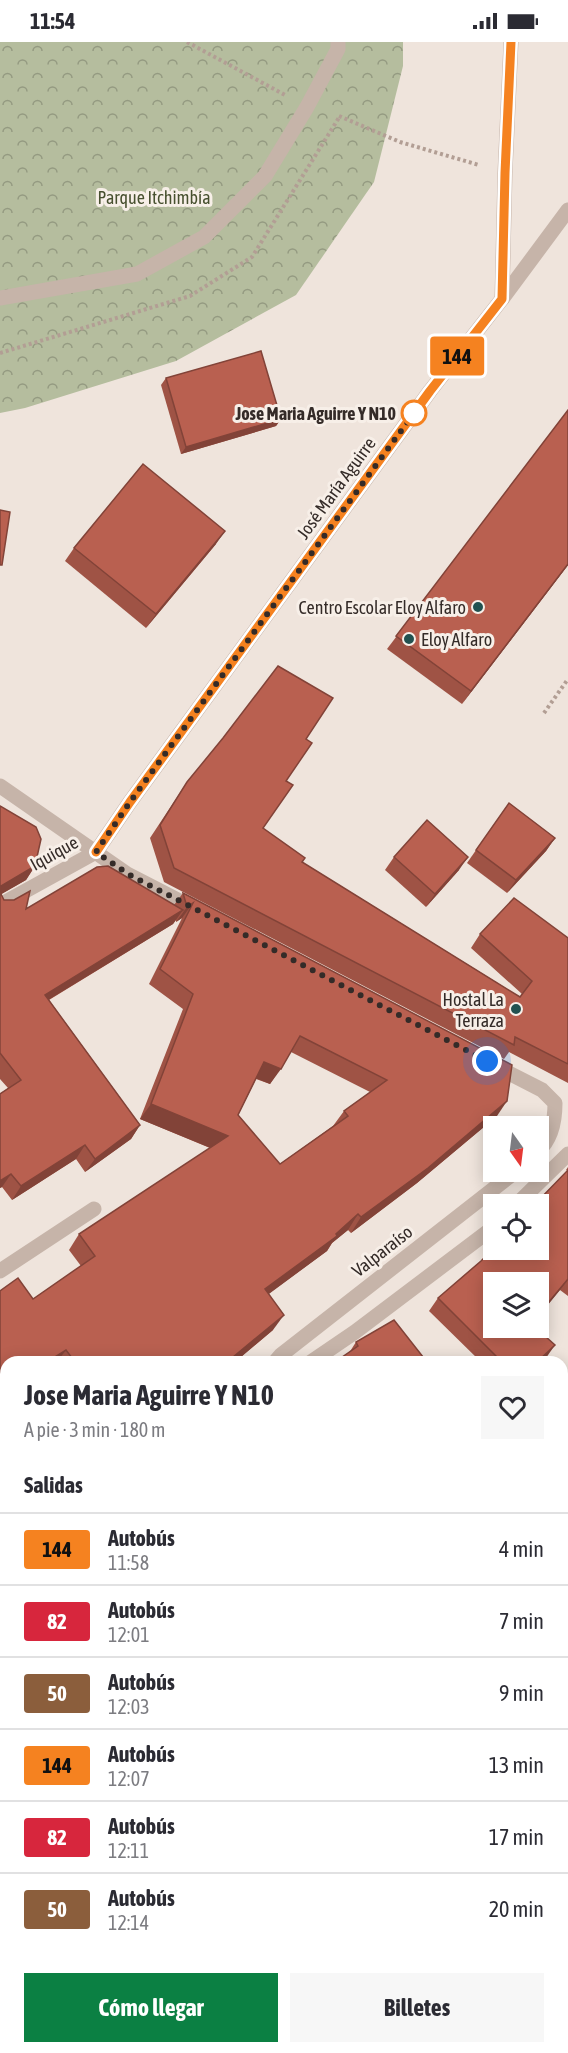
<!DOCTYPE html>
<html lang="es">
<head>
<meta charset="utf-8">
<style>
  :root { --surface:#fff; --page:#f7f7f7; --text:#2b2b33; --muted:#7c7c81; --line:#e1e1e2; --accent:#0b8043 }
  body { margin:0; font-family:"Asap Condensed",sans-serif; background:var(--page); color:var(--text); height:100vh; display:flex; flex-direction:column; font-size:22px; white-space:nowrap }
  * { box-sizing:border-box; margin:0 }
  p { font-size:20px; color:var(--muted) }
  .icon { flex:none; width:33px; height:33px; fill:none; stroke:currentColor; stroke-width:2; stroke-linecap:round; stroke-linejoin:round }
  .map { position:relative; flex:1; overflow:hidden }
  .side { position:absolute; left:0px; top:1314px; width:568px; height:698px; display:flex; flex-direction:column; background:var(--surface); border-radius:18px 18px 0 0; box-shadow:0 3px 15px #0003 }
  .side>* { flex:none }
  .badge { padding:0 12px; border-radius:4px; font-size:21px; line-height:39px }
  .needle { width:39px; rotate:166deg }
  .controls { position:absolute; left:483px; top:1074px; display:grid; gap:12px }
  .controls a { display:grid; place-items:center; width:66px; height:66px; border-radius:0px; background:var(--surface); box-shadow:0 3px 15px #0003; font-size:30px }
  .you { position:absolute; width:30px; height:30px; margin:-15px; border:4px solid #fff; border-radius:50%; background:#1a73e8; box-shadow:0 0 0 9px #1a73e833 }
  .map>.badge { position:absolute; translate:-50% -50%; box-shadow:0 0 0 3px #fff }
  h2 { padding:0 24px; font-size:22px; line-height:54px }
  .round { display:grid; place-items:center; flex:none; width:63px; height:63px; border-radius:0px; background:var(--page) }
  .overview { display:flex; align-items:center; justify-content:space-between; height:102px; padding:0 24px }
  h1 { font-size:28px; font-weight:700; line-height:45px }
  .primary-button { display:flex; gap:12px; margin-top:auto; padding:12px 24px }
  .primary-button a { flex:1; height:69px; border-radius:0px; background:var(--accent); color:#fff; font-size:24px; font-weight:700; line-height:69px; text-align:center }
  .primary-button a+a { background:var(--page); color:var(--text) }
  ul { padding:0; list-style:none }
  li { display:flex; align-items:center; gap:18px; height:72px; padding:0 24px; border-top:2px solid var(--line) }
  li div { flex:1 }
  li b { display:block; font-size:22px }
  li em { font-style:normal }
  li .badge { min-width:66px; font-weight:700; text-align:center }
  .status { display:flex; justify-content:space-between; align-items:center; height:42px; padding:0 30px; background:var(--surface); direction:ltr }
  .status svg { height:16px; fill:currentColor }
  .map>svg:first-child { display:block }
  .park { fill:url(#park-crowns) }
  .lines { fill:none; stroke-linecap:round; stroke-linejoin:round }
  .path { stroke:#b29e94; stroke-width:4; stroke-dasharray:3 3; stroke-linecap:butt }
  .minor { stroke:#c6b4a9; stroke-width:15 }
  .wall { fill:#9f5345; fill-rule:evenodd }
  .shaded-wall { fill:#824338 }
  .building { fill:#b96050; stroke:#824338; stroke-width:1.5; fill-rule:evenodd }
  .line-casing { stroke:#fff; stroke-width:14 }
  .line { stroke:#f58220; stroke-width:9 }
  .walk { stroke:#342b28; stroke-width:6; stroke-dasharray:0 10.8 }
  .stop-dot { fill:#fff; stroke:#f58220; stroke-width:3 }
  .poi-dot { fill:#225150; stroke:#f7efe8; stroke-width:2 }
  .labels { text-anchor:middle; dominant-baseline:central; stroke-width:6; stroke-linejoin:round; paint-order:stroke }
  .park-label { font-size:18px; fill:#47502f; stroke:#f7efe8 }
  .stop-label { font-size:18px; font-weight:bold; fill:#342b28; stroke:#f7efe8; text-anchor:end }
  .street-label { font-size:18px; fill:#342b28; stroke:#f7efe8 }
  .poi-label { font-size:18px; fill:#342b28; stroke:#f7efe8; text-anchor:end }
</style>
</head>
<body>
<div class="status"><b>11:54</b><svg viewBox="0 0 49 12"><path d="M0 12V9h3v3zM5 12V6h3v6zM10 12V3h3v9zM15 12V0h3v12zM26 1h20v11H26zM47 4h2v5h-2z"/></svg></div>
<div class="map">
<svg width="568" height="2011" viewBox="0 0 568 2011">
  <defs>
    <pattern id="park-crowns" width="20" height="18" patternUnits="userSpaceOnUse" patternTransform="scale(1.5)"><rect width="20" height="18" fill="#b5bd9e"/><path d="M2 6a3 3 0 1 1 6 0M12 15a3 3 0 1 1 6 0" fill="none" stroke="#949a81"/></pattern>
  </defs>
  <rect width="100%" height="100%" fill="#efe4dc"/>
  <!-- park -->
  <polygon class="park" points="0,0 403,0 403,24 374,140 296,253 176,319 25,366 0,371"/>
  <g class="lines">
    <!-- path -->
    <g class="path">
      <polyline points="187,0 285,53"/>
      <polyline points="339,74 400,100 479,123"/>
      <polyline points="0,311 190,254 252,215 340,74"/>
      <polyline points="544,671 568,637"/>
    </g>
    <!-- minor -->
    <g class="minor">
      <polyline points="0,256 137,232 204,195 265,134 307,65 338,7 338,0"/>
      <polyline points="502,257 568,168"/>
      <polyline points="0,744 127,832 195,867"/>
      <polyline points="0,863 96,810 130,760 430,349 502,257 505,131 511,0"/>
      <path d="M493 1023 542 1048 555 1061C555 1078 552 1097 538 1109"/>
      <polyline points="517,1162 568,1112"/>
      <polyline points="0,1229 94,1167"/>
      <polyline points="275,1320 281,1313 515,1130"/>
      <polyline points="311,1320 355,1290 494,1185"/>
      <polyline points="0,1388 6,1397"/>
      <polyline points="0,1551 6,1547"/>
      <polyline points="562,1769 568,1767"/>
      <polyline points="562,1791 568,1789"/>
      <polyline points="562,1936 568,1931"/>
    </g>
  </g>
  <!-- wall -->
  <g class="wall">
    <polygon points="166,336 281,377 276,384 181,412 161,343"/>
    <polygon points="568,368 568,523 462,662 387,607"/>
    <polygon points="216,502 146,586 65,519 74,506"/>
    <polygon points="306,697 263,786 302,820 520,955 522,952 471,906 480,892 568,896 568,1041 509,1010 504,1017 164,840 150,796 187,740"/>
    <polygon points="509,761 555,796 546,809 507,851 467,821"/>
    <path d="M0 764 35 824 26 838 1 852 4 858 26 867 174 863 183 851 497 1074 417 1141 351 1191 348 1188 332 1201 327 1209 268 1252 273 1288 235 1320H6V1355L0 1359V1249L33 1257 81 1224 69 1208 79 1192 210 1106 140 1077 183 967 149 942 182 876 176 880V878L173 882 49 958 140 1083 131 1097 85 1130 76 1117 12 1158 2 1145 0 1146V1052L8 1046 0 1037ZM291 1010 370 1050 344 1069 333 1084 280 1122 238 1073 256 1037 270 1042Z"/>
    <polygon points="394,815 459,828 426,865 385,828"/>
    <polygon points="568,1125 568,1254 560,1248 494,1240 546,1316 542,1320 481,1320 429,1269 438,1256 481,1219 568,1129 566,1128"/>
    <polygon points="356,1300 427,1320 349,1311"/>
    <polygon points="568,1826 568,1904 562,1898 562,1830"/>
  </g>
  <!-- shaded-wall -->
  <g class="shaded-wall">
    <polygon points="281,377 276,384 181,412 186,405"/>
    <polygon points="225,489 216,502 146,586 156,572"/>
    <polygon points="568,522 568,523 462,662 471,649"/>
    <polygon points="555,796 546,809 507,851 516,838"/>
    <polygon points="468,815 459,828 426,865 435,852"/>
    <polygon points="35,824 26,838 0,853 0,846 1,844"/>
    <polygon points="193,861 182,876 176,880 187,865"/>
    <polygon points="183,868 173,882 35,966 45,953"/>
    <polygon points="264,1020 281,1027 270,1042 253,1035"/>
    <polygon points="507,1059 497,1074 417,1141 351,1191 361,1175"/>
    <polygon points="151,1062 228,1094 218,1109 140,1077"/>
    <polygon points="140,1083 131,1097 85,1130 95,1117"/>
    <polygon points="85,1103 76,1117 12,1158 21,1144"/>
    <polygon points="11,1132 2,1145 0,1146 0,1139"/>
    <polygon points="358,1172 348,1188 332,1201 327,1209 254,1263 265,1247 336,1192"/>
    <polygon points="568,1237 560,1248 538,1275 538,1273"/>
    <polygon points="284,1273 273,1288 235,1320 227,1320"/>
    <polygon points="555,1303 546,1316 542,1320 537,1320"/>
    <polygon points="66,1308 57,1320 47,1320"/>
    <polygon points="6,1347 6,1355 0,1359 0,1351"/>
    <polygon points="568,1686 568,1696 562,1699 562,1689"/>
    <polygon points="6,1847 6,1858 0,1860"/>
  </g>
  <!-- building -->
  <g class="building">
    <polygon points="261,309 281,377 186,405 166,336"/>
    <polygon points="568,368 568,522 471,649 396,594"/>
    <polygon points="143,422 225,489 156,572 74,506"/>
    <polygon points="0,468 10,470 2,523 0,523"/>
    <polygon points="278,624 333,656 306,697 312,701 286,739 293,743 263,786 305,816 302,820 520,955 532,939 480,892 514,856 568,896 568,1022 515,995 514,1003 174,826 160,783 187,740 223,696"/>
    <polygon points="509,761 555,796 516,838 476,808"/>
    <polygon points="0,764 36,785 41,797 35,824 1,844 0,849"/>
    <polygon points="427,778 468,815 435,852 394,815"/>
    <polygon points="108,824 183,868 45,953 140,1083 95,1117 85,1103 21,1144 11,1132 0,1139 0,1052 21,1038 0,1011 0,850 4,858 14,858 30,849 26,867 97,825"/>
    <path d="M183 851 512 1023 507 1059 428 1126 361 1175 358 1172 336 1192 337 1194 265 1247 284 1273 227 1320H75L66 1308 47 1320H6V1347L0 1351V1249L18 1236 33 1257 95 1214 79 1192 228 1094 151 1062 193 952 160 927 193 861 187 865ZM300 994 387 1038 344 1069 348 1074 280 1122 238 1073 264 1020 281 1027Z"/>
    <polygon points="568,1128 568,1237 538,1273 538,1240 494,1240 494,1286 536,1286 555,1303 537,1320 502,1320 438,1256 481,1219 494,1206 494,1208 538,1208 538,1162 535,1162"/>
    <polygon points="394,1278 427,1320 335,1320 358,1304 356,1300"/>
    <polygon points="6,1562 6,1847 2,1856 6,1862 6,2006 562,2006 562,1945 568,1940 568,2011 0,2011 0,1566"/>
    <polygon points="568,1566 568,1686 562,1689 562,1571"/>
    <polygon points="568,1826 568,1877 562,1871 562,1830"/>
  </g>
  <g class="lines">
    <!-- line casing -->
    <g class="line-casing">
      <polyline id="line" points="96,810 130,760 430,349 502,257 505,131 511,0"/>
    </g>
    <!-- line -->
    <use href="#line" class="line"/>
    <!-- walk -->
    <polyline class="walk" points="414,371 417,367 130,760 96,810 128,832 487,1019"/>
  </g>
  <!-- markers -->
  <circle class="stop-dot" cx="414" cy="371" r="12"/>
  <g class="poi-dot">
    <circle cx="478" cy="565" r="6"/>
    <circle cx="409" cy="597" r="6"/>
    <circle cx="516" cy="967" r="6"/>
  </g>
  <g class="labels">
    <!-- park labels -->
    <g class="park-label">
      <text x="154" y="155">Parque Itchimbía</text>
    </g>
    <!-- stop labels -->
    <g class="stop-label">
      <text x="396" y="371">Jose Maria Aguirre Y N10</text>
    </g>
    <!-- street labels -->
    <g class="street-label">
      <text transform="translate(336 446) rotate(-54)">José María Aguirre</text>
      <text transform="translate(54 811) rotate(-29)">Iquique</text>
      <text transform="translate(382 1209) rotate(-38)">Valparaíso</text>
    </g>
    <!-- poi labels -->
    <g class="poi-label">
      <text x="466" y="565">Centro Escolar Eloy Alfaro</text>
      <text x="421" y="597" text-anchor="start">Eloy Alfaro</text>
      <text x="504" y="957">Hostal La<tspan x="504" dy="21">Terraza</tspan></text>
    </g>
  </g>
</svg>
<div class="controls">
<a><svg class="needle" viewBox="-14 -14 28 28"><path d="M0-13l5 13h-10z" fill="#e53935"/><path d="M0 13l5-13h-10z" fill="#7c7c81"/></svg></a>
<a><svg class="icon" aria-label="locate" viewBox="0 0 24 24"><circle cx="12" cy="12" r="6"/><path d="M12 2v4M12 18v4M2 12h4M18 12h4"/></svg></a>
<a><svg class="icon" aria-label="layers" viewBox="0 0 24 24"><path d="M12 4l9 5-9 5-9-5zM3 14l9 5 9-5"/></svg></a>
</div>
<div class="you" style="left:487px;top:1019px"></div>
<b class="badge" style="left:457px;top:314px;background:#f58220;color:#111">144</b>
<section class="side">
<div class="overview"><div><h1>Jose Maria Aguirre Y N10</h1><p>A pie · 3 min · 180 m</p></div><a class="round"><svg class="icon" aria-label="heart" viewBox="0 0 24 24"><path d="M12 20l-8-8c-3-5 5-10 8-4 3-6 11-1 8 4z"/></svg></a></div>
<h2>Salidas</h2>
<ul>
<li><span class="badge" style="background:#f58220;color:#111">144</span><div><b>Autobús</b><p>11:58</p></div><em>4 min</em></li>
<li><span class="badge" style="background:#d7263d;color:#fff">82</span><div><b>Autobús</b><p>12:01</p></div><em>7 min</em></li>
<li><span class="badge" style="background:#8b5e3c;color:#fff">50</span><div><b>Autobús</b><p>12:03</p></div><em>9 min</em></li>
<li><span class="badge" style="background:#f58220;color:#111">144</span><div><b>Autobús</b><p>12:07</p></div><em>13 min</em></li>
<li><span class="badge" style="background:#d7263d;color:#fff">82</span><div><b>Autobús</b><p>12:11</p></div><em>17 min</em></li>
<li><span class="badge" style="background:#8b5e3c;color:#fff">50</span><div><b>Autobús</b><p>12:14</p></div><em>20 min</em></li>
</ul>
<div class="primary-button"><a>Cómo llegar</a><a>Billetes</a></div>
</section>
</div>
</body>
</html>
